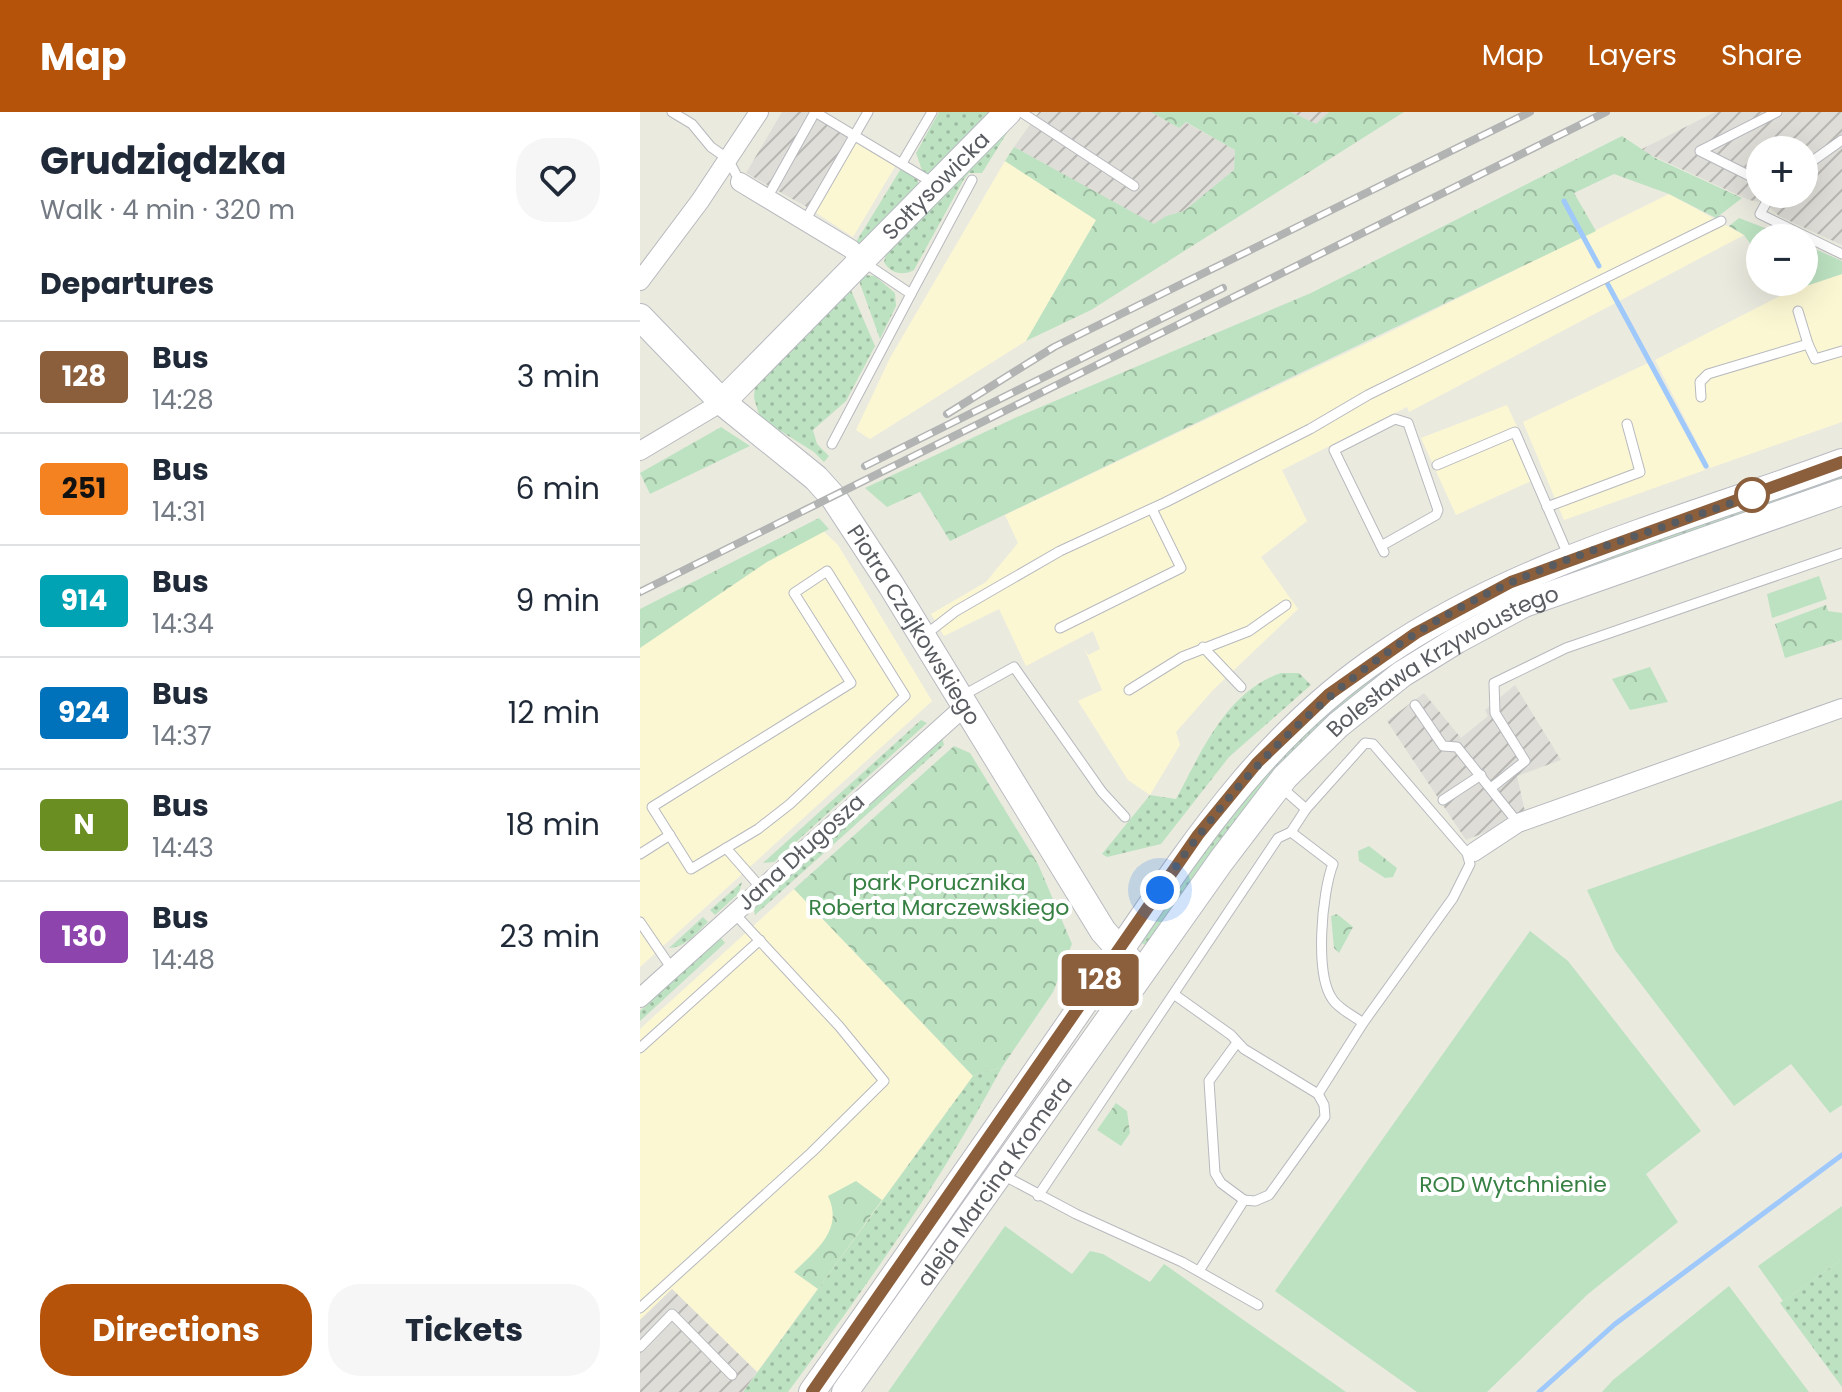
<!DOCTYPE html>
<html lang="en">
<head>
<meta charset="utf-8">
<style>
  :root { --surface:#fff; --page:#f6f6f7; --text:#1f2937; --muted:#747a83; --line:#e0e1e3; --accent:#b45309 }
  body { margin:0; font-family:Poppins,sans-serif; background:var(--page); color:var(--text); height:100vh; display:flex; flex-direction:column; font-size:30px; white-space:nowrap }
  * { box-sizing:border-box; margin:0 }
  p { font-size:26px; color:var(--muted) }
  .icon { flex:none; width:44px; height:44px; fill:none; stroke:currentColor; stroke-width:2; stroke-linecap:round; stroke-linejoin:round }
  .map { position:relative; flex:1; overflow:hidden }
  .sheet { display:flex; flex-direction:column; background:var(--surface); width:640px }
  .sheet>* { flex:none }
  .badge { padding:0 16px; border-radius:6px; font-size:28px; line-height:52px }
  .buttons { position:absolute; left:1106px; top:24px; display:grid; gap:16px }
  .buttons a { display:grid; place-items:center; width:72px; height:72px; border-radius:50%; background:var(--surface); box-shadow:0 8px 32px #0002; font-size:40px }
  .you { position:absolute; width:40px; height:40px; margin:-20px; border:6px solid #fff; border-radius:50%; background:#1a73e8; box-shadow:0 0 0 12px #1a73e833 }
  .map>.badge { position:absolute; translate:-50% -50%; box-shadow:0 0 0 4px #fff }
  h2 { padding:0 40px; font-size:30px; line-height:72px }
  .round { display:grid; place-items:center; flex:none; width:84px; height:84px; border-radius:32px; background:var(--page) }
  .summary { display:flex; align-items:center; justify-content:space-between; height:136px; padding:0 40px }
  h1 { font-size:38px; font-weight:700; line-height:60px }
  .button { display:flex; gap:16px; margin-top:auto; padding:16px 40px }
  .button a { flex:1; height:92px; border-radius:32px; background:var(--accent); color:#fff; font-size:32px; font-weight:700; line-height:92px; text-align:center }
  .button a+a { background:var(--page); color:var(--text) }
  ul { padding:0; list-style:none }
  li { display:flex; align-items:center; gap:24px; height:112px; padding:0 40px; border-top:2px solid var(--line) }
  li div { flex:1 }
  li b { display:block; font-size:30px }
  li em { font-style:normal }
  li .badge { min-width:88px; font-weight:700; text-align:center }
  header { display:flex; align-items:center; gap:48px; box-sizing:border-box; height:112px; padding:0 40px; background:var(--accent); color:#fff }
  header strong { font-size:38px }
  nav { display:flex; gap:44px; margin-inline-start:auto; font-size:28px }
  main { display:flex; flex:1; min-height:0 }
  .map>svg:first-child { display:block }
  .commercial { fill:#fcf7d3 }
  .industrial { fill:url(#industrial-furrows); fill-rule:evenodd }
  .grass { fill:url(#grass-dots) }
  .forest { fill:url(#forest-crowns) }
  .garden { fill:#bce2c1 }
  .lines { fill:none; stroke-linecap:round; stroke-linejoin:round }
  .stream { stroke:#9fc8fb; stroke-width:5 }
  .lane-casing { stroke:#b7b9be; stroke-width:11 }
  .street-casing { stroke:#b7b9be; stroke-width:20 }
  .secondary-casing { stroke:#b8bac1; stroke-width:28 }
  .lane { stroke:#fff; stroke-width:9 }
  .street { stroke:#fff; stroke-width:18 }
  .secondary { stroke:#fff; stroke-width:26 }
  .rail-casing { stroke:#b2b3b3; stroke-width:8 }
  .rail { stroke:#fff; stroke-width:5; stroke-dasharray:15; stroke-linecap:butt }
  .line-casing { stroke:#fff; stroke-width:18 }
  .line { stroke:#8b5e3c; stroke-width:12 }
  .walk { stroke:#585b60; stroke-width:8; stroke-dasharray:0 14.4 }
  .stop-dot { fill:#fff; stroke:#8b5e3c; stroke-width:4 }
  .labels { text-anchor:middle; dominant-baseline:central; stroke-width:8; stroke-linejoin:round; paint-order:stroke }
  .street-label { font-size:22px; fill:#585b60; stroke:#fff }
  .park-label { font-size:22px; fill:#378043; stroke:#fff }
</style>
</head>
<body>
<header>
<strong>Map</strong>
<nav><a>Map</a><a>Layers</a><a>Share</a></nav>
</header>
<main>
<section class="sheet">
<div class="summary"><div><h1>Grudziądzka</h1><p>Walk · 4 min · 320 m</p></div><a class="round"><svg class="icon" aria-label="heart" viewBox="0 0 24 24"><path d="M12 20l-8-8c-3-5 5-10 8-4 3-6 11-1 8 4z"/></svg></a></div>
<h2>Departures</h2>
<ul>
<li><span class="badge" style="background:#8b5e3c;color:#fff">128</span><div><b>Bus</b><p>14:28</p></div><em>3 min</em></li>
<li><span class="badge" style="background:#f58220;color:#111">251</span><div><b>Bus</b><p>14:31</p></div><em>6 min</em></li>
<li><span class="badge" style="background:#00a3b4;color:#fff">914</span><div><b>Bus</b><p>14:34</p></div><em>9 min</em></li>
<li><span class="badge" style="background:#0072bc;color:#fff">924</span><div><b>Bus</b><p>14:37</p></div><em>12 min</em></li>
<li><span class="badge" style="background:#6b8e23;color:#fff">N</span><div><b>Bus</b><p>14:43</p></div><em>18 min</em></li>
<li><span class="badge" style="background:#8e44ad;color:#fff">130</span><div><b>Bus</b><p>14:48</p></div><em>23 min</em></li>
</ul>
<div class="button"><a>Directions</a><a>Tickets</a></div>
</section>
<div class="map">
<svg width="1202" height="1280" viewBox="0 0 1202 1280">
  <defs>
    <pattern id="industrial-furrows" width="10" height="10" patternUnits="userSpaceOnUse" patternTransform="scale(2)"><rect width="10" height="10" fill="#deddd7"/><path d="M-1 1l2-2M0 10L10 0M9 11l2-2" fill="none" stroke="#b7b6b2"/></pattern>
    <pattern id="grass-dots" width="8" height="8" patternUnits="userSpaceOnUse" patternTransform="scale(2)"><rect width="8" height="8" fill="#bce2c1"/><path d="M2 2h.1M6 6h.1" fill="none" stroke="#9cbaa0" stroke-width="1.8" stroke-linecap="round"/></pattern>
    <pattern id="forest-crowns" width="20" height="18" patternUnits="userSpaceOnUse" patternTransform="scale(2)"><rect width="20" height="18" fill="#bce2c1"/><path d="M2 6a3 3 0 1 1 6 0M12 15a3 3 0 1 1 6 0" fill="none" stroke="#9cbaa0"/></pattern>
  </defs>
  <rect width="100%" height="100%" fill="#ebeadf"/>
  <!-- commercial -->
  <g class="commercial">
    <polygon points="208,25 256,53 213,125 167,95"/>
    <polygon points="365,49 457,108 386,229 230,327 216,318 250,246"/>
    <polygon points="1029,82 1104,123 769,300 767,295 642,358 667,409 621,445 658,497 573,578 536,620 540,633 510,683 488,668 438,589 462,578 444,536 448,543 460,537 453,519 386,554 359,497 304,524 291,502 346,470 378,431 365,403 738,226"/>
    <polygon points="1202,162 1202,310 1070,356 1015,248 1148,180"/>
    <polygon points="1008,251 1065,358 924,408 883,310"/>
    <polygon points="867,293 900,365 816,403 781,326"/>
    <polygon points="175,411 198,433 292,589 0,855 0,502"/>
    <polygon points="154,777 333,964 117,1260 32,1177 0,1208 0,917"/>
  </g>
  <!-- industrial -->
  <g class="industrial">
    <polygon points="142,0 181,0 187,11 208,25 167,95 106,61"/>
    <polygon points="399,0 511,0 539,16 545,10 595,38 594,58 544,99 526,104 514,113 374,35"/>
    <polygon points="651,0 689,0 676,13"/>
    <path d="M1075 0H1202V133L1139 104 1125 91 1109 88 1000 38ZM1120 38H1164V82H1120Z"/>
    <polygon points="875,573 921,648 877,664 886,704 826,728 747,609 784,581 821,626 848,604 845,598"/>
    <polygon points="32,1177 117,1260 103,1280 0,1280 0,1208"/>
  </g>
  <!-- grass -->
  <g class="grass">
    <polygon points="299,0 357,0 290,62 283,61 276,41"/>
    <path d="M375 8 342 61H329L324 67 274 158C263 164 251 162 244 150L247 138Z"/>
    <polygon points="262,55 277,66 280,77 227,134 213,135"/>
    <polygon points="223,163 235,164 255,181 256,194 240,227 218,166"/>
    <polygon points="210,176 235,234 206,289 173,318 177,332 189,344 184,350 174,340 120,306 114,286 115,272"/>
    <polygon points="1202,361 1202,372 764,552 507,834 500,830 510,810 637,644 734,560 874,479"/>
    <path d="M641 561H659L671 573 589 645 521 732 467 745 462 742 510 683 536 687C562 639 586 580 641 561Z"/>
    <polygon points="281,608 287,611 134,750 123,751"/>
    <polygon points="302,625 304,633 115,803 114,797"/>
    <polygon points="102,770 99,781 75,803 70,798"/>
    <path d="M63 805 68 810C56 821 45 836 29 836Z"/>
    <polygon points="81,826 85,831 0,909 0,899"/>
    <path d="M362 955C301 1070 225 1176 148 1280H103L333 964Z"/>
    <polygon points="1202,1147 1202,1275 1140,1191"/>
  </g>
  <!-- forest -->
  <g class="forest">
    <polygon points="511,0 651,0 676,12 689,0 764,0 451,198 386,229 456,108 365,49 374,35 514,112 526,104 544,99 594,58 595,38 546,10 539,16"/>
    <polygon points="982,24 1015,46 1102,86 1076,106 1029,82 974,62 934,81 956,119 310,429 280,380 247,395 225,376 377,305 671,181"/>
    <polygon points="1099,106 1151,126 1120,126 1120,145 1104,123 1089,114"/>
    <polygon points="1164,132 1202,149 1202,162 1148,180 1140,170 1164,170"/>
    <polygon points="81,315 110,334 10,382 0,361"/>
    <polygon points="179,406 189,417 127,450 0,536 0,497"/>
    <polygon points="1186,493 1188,499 1202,501 1202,528 1145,546 1135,512"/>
    <polygon points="1010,555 1028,590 990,598 972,567"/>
    <polygon points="314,634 330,641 398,752 432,832 413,880 362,955 333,964 154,777"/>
    <polygon points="729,734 757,756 753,765 745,766 719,749 718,739"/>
    <polygon points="697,802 713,815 699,841 694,836 691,804"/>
    <polygon points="476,991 487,999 490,1021 481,1034 457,1018"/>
    <path d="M216 1069 242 1088 178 1177 154 1160C176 1138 204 1118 188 1084Z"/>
  </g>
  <!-- garden -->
  <g class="garden">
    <polygon points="1179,464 1187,487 1132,506 1127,482"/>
    <polygon points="1202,688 1202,993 1190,1001 1151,952 1094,994 975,838 947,778"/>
    <polygon points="890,819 928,849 1061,1019 1006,1062 1038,1110 948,1182 847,1280 777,1280 635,1179"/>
    <polygon points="1202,1094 1202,1147 1143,1189 1118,1154"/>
    <polygon points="365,1114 432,1162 450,1139 463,1142 510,1170 524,1152 706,1280 248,1280"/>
    <polygon points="1089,1174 1169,1280 962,1280 973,1268"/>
  </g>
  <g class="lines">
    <!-- stream -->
    <g class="stream">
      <polyline points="924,89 959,154"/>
      <polyline points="966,169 1066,354"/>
      <polyline points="899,1280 975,1212 1202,1043"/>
    </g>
    <!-- lane casing -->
    <g class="lane-casing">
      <g id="lane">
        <polyline points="32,0 52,12 71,35 88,47 100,70"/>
        <polyline points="175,0 295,72"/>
        <polyline points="381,0 494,74"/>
        <polyline points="262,51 292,0"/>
        <polyline points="1164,55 1202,28"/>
        <polyline points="1120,69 1060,39 1137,0"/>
        <polyline points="1131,82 1120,102 1202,142"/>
        <polyline points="127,86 175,0"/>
        <polyline points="165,109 228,0"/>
        <polyline points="271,182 332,68"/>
        <polyline points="1158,199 1168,232"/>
        <polyline points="1061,285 1060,270 1068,262 1168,232 1175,247 1202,239"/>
        <polyline points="192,332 271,182 225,151"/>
        <polyline points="797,353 875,320 929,445"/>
        <polyline points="907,395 1000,360 987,312"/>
        <polyline points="741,434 796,403 798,398 768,311 755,307 694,338 741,434 744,440"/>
        <polygon points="187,459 265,584 150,692 118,717 51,757 12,695 211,571 154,481"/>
        <polyline points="420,516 541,456 512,397"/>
        <polyline points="285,523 316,499 420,439 526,390 670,317 728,283 1081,109"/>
        <polyline points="563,535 601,575"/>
        <polyline points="489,578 542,545 609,519 646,493"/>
        <polyline points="322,584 374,555 462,680 485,705"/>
        <polyline points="775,593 803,634 817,635 878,711"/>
        <polyline points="641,675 666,697"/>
        <polyline points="851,676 885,649 855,601 854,571 926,536 1202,441"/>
        <polyline points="803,688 841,663"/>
        <polyline points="651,720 666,697 725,631 733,632 827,741 830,752 813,786 723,911"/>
        <polyline points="86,736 121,776"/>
        <polyline points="0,742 30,723"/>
        <polyline points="0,810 32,857"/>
        <polyline points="0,936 120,828"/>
        <polyline points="361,1062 436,1102 542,1150 618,1193"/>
        <path d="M398 1084 638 726 651 720 693 752C682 780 674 863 693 888 699 897 714 904 723 911L678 982 604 937 591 923 535 883"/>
        <polyline points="604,1088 615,1089 629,1083 685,1005 684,993 678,982"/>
        <polyline points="559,1159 604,1088 581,1071 575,1061 569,969 596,932"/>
        <polyline points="0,1196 172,1040 244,969 199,914 94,801"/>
        <polyline points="0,1235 32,1202 92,1263"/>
      </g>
    </g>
    <!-- street casing -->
    <g class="street-casing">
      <g id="street">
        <polyline points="100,70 211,137 222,149"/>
        <polyline points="0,169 60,89 119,0"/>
        <polyline points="0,339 82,290"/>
        <polyline points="834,740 878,711 1202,596"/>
        <polyline points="0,886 324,595"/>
      </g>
    </g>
    <!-- secondary casing -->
    <g class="secondary-casing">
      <g id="secondary">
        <path id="s1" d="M0 205 82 290 176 366 194 386 251 473 463 819 490 849"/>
        <path id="s2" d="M82 290 368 0"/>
        <path d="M172 1280C268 1145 363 1008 457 872 543 748 615 628 744 542 881 449 1048 407 1202 350"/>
        <path id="s3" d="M205 1280 581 749 645 665 698 613 762 562 817 528 884 492 1202 380"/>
      </g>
    </g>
    <!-- lane -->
    <use href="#lane" class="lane"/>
    <!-- street -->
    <use href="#street" class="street"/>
    <!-- secondary -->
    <use href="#secondary" class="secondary"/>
    <!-- rail casing -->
    <g class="rail-casing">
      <g id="rail">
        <polyline points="307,302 414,235 890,0"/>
        <polyline points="225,354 583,176"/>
        <polyline points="0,480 966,0"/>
      </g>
    </g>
    <!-- rail -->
    <use href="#rail" class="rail"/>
  </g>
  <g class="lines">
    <!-- line casing -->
    <g class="line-casing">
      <polyline id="line" points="172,1280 558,723 617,651 688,583 776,521 871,470 1202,350"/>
    </g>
    <!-- line -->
    <use href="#line" class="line"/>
    <!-- walk -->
    <path class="walk" d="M520 778C608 645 724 536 872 470 949 436 1033 414 1112 383"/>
  </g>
  <!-- markers -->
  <circle class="stop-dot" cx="1112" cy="383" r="16"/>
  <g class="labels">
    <!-- street labels -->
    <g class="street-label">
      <text stroke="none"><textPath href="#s2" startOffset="304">Sołtysowicka</textPath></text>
      <text stroke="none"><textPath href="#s1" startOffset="416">Piotra Czajkowskiego</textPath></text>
      <text stroke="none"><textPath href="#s3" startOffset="954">Bolesława Krzywoustego</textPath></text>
      <text transform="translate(161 740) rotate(-42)">Jana Długosza</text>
      <text stroke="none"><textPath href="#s3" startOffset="258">aleja Marcina Kromera</textPath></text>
    </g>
    <!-- park labels -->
    <g class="park-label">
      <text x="299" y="770">park Porucznika<tspan x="299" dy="25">Roberta Marczewskiego</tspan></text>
      <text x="873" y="1072">ROD Wytchnienie</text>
    </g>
  </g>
</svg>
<div class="buttons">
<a>+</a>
<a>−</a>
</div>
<div class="you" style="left:520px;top:778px"></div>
<b class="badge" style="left:460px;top:868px;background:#8b5e3c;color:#fff">128</b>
</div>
</main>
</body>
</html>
